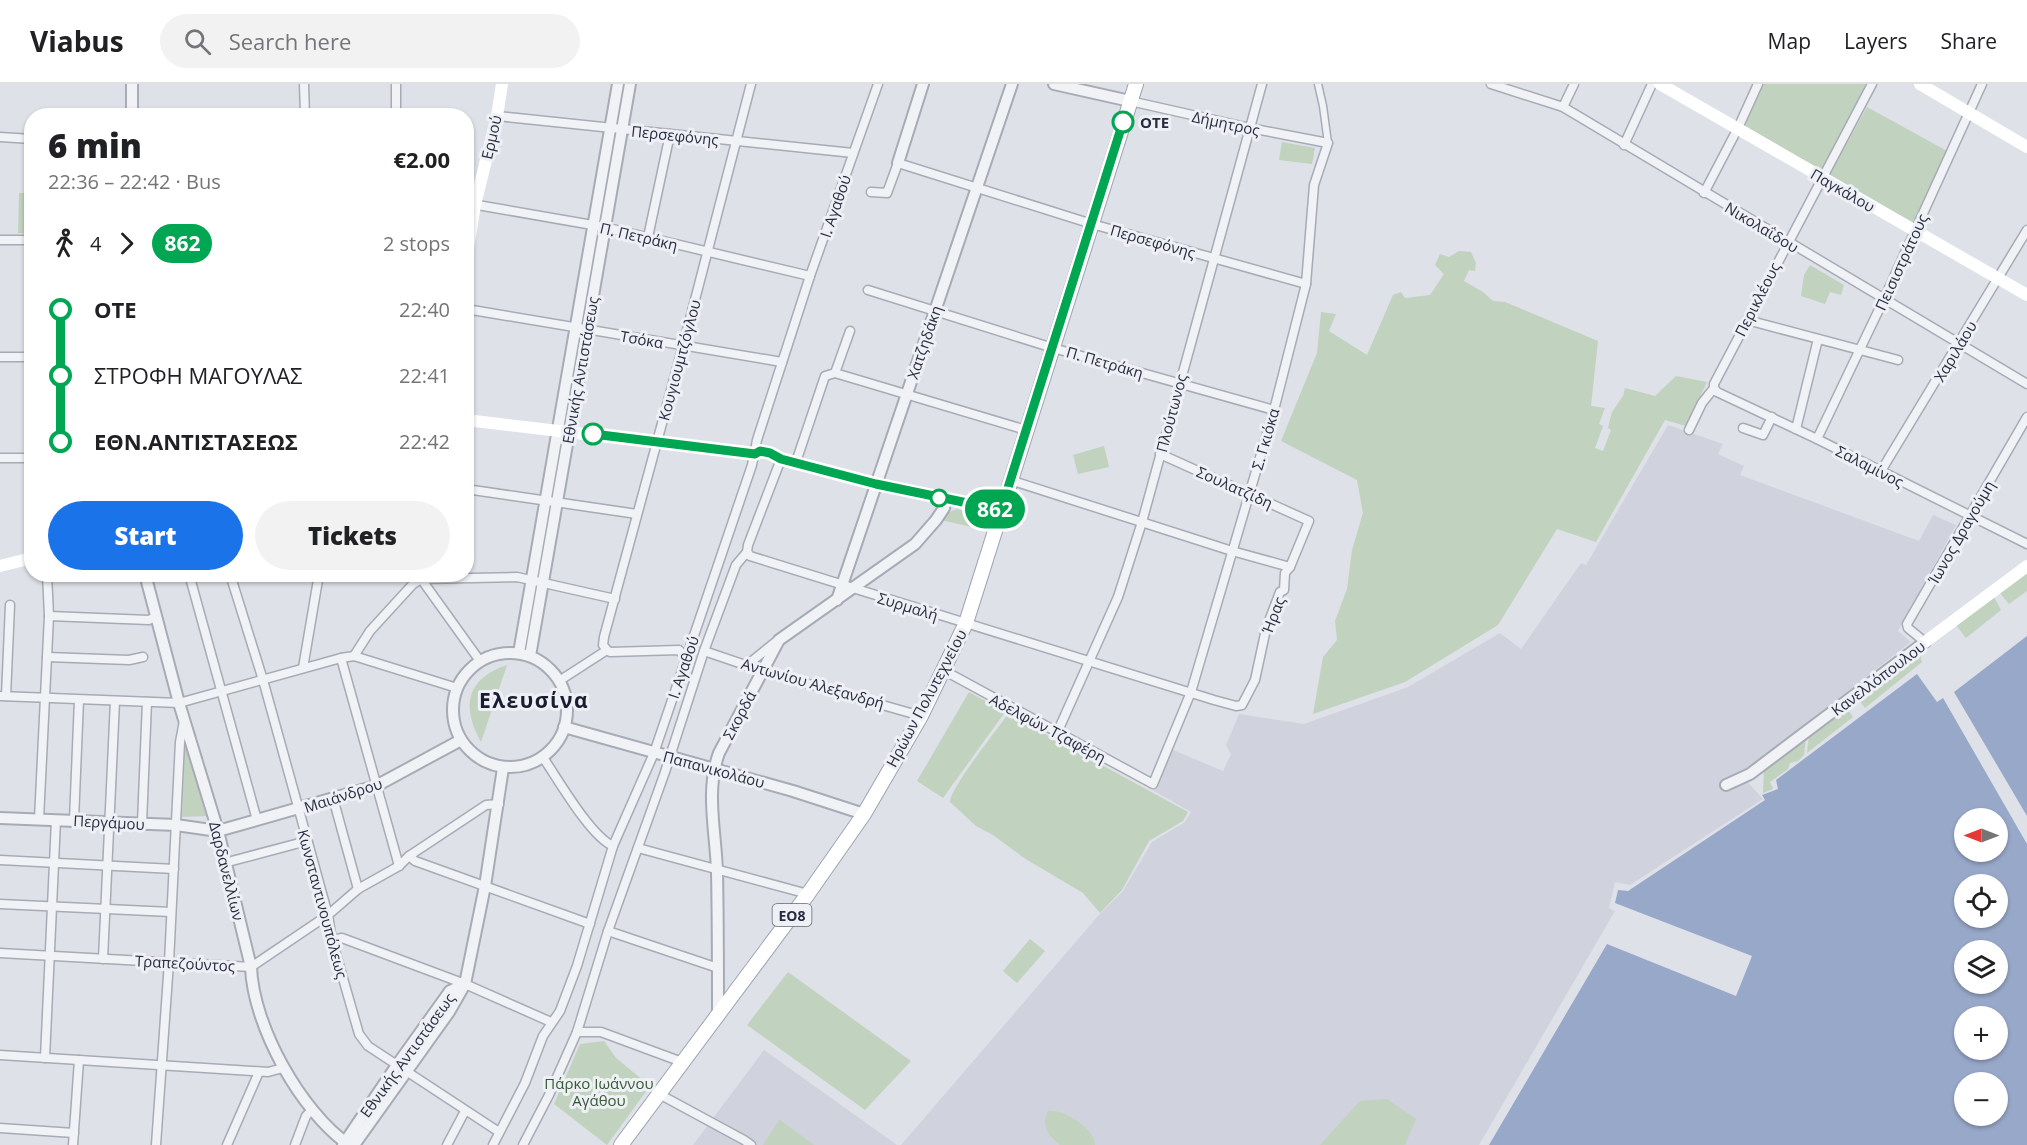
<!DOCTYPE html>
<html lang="en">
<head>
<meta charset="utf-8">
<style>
  :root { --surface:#fff; --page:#f2f2f2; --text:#202124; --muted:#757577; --line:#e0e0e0; --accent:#1a73e8 }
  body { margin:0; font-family:"Open Sans",sans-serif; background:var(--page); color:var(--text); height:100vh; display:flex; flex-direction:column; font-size:22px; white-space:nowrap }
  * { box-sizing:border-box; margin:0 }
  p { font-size:20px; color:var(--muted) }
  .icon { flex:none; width:33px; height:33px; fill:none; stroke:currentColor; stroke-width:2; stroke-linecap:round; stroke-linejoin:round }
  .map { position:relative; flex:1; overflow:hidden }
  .panel { position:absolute; left:24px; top:24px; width:450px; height:474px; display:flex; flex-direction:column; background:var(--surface); border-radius:24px; box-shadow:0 2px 4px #0004 }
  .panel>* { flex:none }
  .badge { padding:0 12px; border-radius:20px; font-size:21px; line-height:39px }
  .needle { width:39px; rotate:270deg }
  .buttons { position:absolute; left:1954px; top:724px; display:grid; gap:12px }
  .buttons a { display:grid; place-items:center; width:54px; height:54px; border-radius:50%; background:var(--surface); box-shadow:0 2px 4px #0004; font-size:30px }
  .map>.badge { position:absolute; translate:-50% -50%; box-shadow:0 0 0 3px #fff }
  .legs { display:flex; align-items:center; gap:9px; height:66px; padding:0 24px; font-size:20px }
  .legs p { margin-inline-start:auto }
  .overview { display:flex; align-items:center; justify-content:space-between; height:102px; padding:0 24px }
  h1 { font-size:33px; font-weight:800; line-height:45px }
  .action { display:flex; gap:12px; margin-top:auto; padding:12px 24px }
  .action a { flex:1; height:69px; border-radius:36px; background:var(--accent); color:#fff; font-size:24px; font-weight:800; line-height:69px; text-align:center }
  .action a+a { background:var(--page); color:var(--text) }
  ul { padding:0 24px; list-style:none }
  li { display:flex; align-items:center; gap:21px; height:66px; font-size:22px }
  li i { display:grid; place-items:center; width:9px; height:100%; margin:0 8px; background:currentColor }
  li i::after { content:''; width:15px; height:15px; margin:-8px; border:4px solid; border-radius:50%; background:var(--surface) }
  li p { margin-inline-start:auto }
  li:first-child i { background:linear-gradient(#0000 50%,currentColor 0) }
  li:last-child i { background:linear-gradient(currentColor 50%,#0000 0) }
  header { display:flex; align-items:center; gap:36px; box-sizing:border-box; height:84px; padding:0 30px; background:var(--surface); border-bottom:2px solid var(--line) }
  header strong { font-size:28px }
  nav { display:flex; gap:33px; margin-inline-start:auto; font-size:21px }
  .search { width:420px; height:54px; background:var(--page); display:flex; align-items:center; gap:15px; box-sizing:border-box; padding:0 21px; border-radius:33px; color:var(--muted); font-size:22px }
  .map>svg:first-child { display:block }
  .built { fill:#d0d3dd }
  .green { fill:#c1d2bf }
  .water { fill:#98a8c9; fill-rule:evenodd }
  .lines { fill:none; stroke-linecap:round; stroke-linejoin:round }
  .pedestrian-casing { stroke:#a7abb5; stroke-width:9 }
  .minor-casing { stroke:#a7abb5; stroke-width:11 }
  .tertiary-casing { stroke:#a7abb5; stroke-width:14 }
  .primary-casing { stroke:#9da3b4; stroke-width:16 }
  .pedestrian { stroke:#f1f2f6; stroke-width:6 }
  .minor { stroke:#f1f2f6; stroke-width:8 }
  .tertiary { stroke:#f1f2f6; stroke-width:10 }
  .secondary { stroke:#fff; stroke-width:12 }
  .primary { stroke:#fff; stroke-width:14 }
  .line-1-casing { stroke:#fff; stroke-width:14 }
  .line-1 { stroke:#00a651; stroke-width:9 }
  .stop-1-dot { fill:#fff; stroke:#00a651; stroke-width:3 }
  .labels { text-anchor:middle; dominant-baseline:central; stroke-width:6; stroke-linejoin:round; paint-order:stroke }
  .shield { fill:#eef0f6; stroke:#636776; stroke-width:1.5 }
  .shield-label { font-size:14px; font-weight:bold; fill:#272c3f }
  .stop-label { font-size:15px; font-weight:bold; fill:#272c3f; stroke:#eef0f6; text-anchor:start }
  .street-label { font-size:15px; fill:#272c3f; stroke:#eef0f6 }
  .park-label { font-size:15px; fill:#355b34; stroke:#eef0f6 }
  .district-label { font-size:21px; font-weight:bold; letter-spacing:1.5px; fill:#191d30; stroke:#eef0f6 }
</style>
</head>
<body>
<header>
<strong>Viabus</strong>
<div class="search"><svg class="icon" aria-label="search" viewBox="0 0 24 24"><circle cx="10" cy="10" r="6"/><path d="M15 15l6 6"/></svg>Search here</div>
<nav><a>Map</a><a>Layers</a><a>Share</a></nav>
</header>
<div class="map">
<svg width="2027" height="1061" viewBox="0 0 2027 1061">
  <rect width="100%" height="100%" fill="#dee1e8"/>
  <!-- built -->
  <g class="built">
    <polygon points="1668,341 1723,360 1718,370 1744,382 1740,391 1919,457 1933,431 1956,441 1898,547 1911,558 1764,672 1741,691 1763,715 1630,801 1615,798 1609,824 1615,827 1479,1061 901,1061 1098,832 1123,807 1152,758 1185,738 1191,728 1154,707 1171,665 1223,687 1231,670 1226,661 1239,630 1304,640 1408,603 1500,549 1521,565 1581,479 1586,481"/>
    <polygon points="764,966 897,1061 693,1061"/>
  </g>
  <!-- green -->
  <g class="green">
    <polygon points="1762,0 1868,0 1821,88 1743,41"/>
    <polygon points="1867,23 1947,67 1913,142 1828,94"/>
    <polygon points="1282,58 1315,64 1312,80 1279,76"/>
    <polygon points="19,109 31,109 31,150 18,149"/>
    <polygon points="1459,167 1471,168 1476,179 1475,187 1469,186 1464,197 1483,208 1493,217 1505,218 1598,257 1591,322 1605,324 1599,340 1603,342 1595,364 1603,367 1611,346 1608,344 1612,328 1623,312 1625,304 1655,312 1676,292 1707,298 1686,342 1665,336 1596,458 1557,445 1498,541 1405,598 1313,630 1323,573 1337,556 1335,537 1347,505 1352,466 1363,429 1357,396 1281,357 1317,269 1321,228 1336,230 1329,247 1367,271 1393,211 1401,208 1405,214 1430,211 1444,190 1435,181 1440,170 1449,173"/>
    <polygon points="1810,181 1844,201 1841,211 1830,208 1825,220 1801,212 1804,191"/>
    <polygon points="1104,362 1109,383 1078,390 1073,371"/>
    <polygon points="957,425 983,432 980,445 941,436 947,429"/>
    <polygon points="2027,489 2027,507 2009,520 2000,509"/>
    <polygon points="1994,513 2001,526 1966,554 1956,541"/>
    <polygon points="1919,567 1922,578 1865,624 1858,615 1865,610 1868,613 1873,608 1872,606 1878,600 1877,599"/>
    <path d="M507 581 481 658C461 622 466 595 507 581Z"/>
    <polygon points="969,608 1005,628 943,714 917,697"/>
    <polygon points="1846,623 1853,633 1807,669 1809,650"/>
    <path d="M1008 630 1188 728 1183 737 1149 757 1122 806 1100 829 1083 809 1024 774 993 751 976 742 950 718C950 704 997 646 1008 630Z"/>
    <polygon points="1806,652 1804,671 1798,677 1790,679 1788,685 1770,698 1773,705 1763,709 1764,686"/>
    <polygon points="185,659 206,732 182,733"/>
    <polygon points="1030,855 1045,867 1017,899 1003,887"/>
    <polygon points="788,888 911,977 865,1026 747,941"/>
    <polygon points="604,957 616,974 650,1002 607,1061 554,1020 580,960"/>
    <polygon points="1387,1015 1416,1035 1405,1061 1320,1061 1360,1017"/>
    <path d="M1048 1027C1064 1025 1094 1044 1095 1061H1060C1048 1052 1041 1041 1048 1027Z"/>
    <polygon points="779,1036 780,1036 814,1061 763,1061"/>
  </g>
  <!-- water -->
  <g class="water">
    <polygon points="2027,552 2027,732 1954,608"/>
    <path d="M1917 590 1937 618 1943 614 2027 760V1061H1489L1607 860 1736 912 1752 872 1615 819 1618 806 1628 807 1765 716 1762 711 1778 705 1776 696ZM1965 735H1998V768H1965ZM1965 801H1998V834H1965ZM1965 867H1998V900H1965ZM1965 933H1998V966H1965ZM1965 999H1998V1032H1965Z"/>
  </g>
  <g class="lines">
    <!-- pedestrian casing -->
    <g class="pedestrian-casing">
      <polyline id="pedestrian" points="1318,0 1323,22 1328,59"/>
    </g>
    <!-- minor casing -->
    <g class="minor-casing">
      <g id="minor">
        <polyline points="304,0 305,32"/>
        <polyline points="1491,0 1563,23 2027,300"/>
        <polyline points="1563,23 1574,0"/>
        <polyline points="396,32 396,0"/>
        <polyline points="497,32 853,69"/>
        <polyline points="0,53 32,55"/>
        <polyline points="1624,61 1652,0"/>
        <polyline points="871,108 887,109 898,79 1092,140 1306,200"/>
        <polyline points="1704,109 1738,44 1758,0"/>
        <polyline points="466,119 604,143 810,192"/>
        <polyline points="648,153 670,50"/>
        <polyline points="0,156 32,156"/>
        <polyline points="868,206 1053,264 1274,326"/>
        <polyline points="466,225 782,278"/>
        <polyline points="1747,236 1898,276"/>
        <polyline points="0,273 32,273"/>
        <polyline points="835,289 1026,346"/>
        <polyline points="1714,304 1717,308 1817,355 2027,460"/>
        <polyline points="1743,344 1763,351 1772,333"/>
        <polyline points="1796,345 1818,255"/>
        <polyline points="1689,346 1702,319 1714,304 1714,300 1872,0"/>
        <polyline points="1817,355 1884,215 1982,0"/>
        <polyline points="0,374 32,374"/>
        <polyline points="781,375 748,461 747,468 750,472 1214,616 1236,622 1242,621 1255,596 1266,545 1280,508 1284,506 1285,489 1290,483 1309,437 1160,370"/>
        <polyline points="796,378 825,292 835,289 850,247"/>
        <polyline points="1881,387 2027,146"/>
        <polyline points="1010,396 1232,467 1290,483"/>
        <polyline points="466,405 637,430"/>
        <polyline points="189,490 257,736"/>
        <polyline points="230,490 263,596 328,831 332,856 359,950 368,962 499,1048"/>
        <polyline points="419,492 480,577"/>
        <polyline points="49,532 149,536 155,533"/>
        <polyline points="1925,558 1908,544 1907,540 2027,333"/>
        <polyline points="607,566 610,568 679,566 686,574"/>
        <polyline points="704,567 763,587 921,632"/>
        <polyline points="354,572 370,547 413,500 421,495 517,493 615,515"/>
        <polyline points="47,573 129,576 143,573"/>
        <polyline points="341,574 399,782"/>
        <polyline points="747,581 778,556"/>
        <polyline points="303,584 319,490"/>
        <polyline points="943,586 1153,700 1191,608 1274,326 1306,200 1314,101 1328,59 1250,44 1130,17"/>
        <polyline points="559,597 607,566 603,561 604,553 683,262 751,0"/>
        <polyline points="0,612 179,619 341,574 354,572 457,604"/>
        <polyline points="6,612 10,521"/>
        <polyline points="1057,649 1118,513 1142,438 1262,0"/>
        <path d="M542 672C558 695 590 752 613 762"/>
        <polyline points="333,714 358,805"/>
        <polyline points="39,735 49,532 47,490"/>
        <polyline points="74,736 79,616"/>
        <polyline points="142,739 147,618"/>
        <polyline points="638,764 808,810"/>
        <polyline points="409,772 415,777 590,840"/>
        <polyline points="0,776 174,785"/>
        <polyline points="224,779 307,757"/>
        <polyline points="0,820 171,828"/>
        <polyline points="608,847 718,884"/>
        <polyline points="332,856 342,854 465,900 551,938"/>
        <polyline points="0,869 251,883 328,831 358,805 399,782 409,772 486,721 499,720"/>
        <polyline points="103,875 115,617"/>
        <polyline points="577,948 601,948 682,978"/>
        <polyline points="0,971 268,988 283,984"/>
        <polyline points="45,974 56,736"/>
        <polyline points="659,1010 744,1056 751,1061"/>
        <polyline points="0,1044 74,1049"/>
        <polyline points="73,1061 79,976"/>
        <polyline points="156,1061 169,878 180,658 184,637"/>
        <polyline points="227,1061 259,988"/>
        <polyline points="295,1061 306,1032 312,1026"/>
        <polyline points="447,1061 465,1027"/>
        <polyline points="493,1061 525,999 543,952 560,927 577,882 613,762 654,669 752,381 757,356 810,192 878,0"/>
        <polyline points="523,1061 549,1011 577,948 608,847 665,688 704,567 736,481 747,468"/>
      </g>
    </g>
    <!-- tertiary casing -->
    <g class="tertiary-casing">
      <g id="tertiary">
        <polyline points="132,0 132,32"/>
        <polyline points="1054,0 1130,17"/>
        <polyline points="898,79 923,0"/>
        <path d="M145 490 179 619 218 747 251 883C253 942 301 1028 349 1061"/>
        <polyline points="837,516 1012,0"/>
        <polyline points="519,569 618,0"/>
        <circle cx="510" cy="626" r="57"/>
        <polyline points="530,572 630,0"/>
        <polyline points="564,643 793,707 864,730"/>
        <polyline points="1726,701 1750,690 1925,558"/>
        <polyline points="0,734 176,741 218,747 376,702 461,656"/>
        <path d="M718 931C718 883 718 836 717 788 716 749 705 707 719 669L779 556 915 460 936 436 944 424 946 415"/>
        <polyline points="343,1061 397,981 450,907 465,900"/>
        <polyline points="354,1061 449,928 465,900 485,802 503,684"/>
      </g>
    </g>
    <!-- primary casing -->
    <g class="primary-casing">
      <polyline id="primary" points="621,1061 808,810 864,730 921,632 966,539 1136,0"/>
    </g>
    <!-- pedestrian -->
    <use href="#pedestrian" class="pedestrian"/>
    <!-- minor -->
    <use href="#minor" class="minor"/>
    <!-- tertiary -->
    <use href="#tertiary" class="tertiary"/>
    <!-- secondary -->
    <g class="secondary">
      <polyline points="1660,0 2027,211"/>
      <polyline points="1920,0 2027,63"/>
      <polyline points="466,177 475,121 497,32 502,0"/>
      <polyline points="466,336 755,370 761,367 781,375 876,400 1001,426"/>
      <polyline points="0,482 32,474"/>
      <polyline points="1925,558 2027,482"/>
    </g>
    <!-- primary -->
    <use href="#primary" class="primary"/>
  </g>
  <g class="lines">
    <!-- line-1 casing -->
    <g class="line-1-casing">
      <polyline id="line-1" points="593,350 755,370 760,367 770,369 781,375 876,400 1001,426 1123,38"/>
    </g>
    <!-- line-1 -->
    <use href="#line-1" class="line-1"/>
  </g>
  <!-- markers -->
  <g class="stop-1-dot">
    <circle cx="1123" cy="38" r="10"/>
    <circle cx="593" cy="350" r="10"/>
    <circle cx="939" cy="414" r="8"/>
  </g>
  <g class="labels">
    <!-- shield labels -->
    <rect class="shield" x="772.5" y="820" width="39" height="22" rx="4.5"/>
    <g class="shield-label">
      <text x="792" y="831">ΕΟ8</text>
    </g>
    <!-- stop labels -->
    <g class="stop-label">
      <text x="1140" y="38">ΟΤΕ</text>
    </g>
    <!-- street labels -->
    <g class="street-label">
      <text transform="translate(1226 39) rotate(12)">Δήμητρος</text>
      <text transform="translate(675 51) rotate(6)">Περσεφόνης</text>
      <text transform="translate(491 53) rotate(-77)">Ερμού</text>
      <text transform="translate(1843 106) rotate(30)">Παγκάλου</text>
      <text transform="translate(835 122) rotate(-71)">Ι. Αγαθού</text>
      <text transform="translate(1762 143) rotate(31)">Νικολαΐδου</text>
      <text transform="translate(639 152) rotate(13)">Π. Πετράκη</text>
      <text transform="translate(1153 157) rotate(16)">Περσεφόνης</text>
      <text transform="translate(1901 178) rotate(-65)">Πεισιστράτους</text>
      <text transform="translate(1757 215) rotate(-63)">Περικλέους</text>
      <text transform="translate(642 255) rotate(10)">Τσόκα</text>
      <text transform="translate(924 258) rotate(-71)">Χατζηδάκη</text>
      <text transform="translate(1955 267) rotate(-59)">Χαριλάου</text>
      <text transform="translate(679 276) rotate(-75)">Κουγιουμτζόγλου</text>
      <text transform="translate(1105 278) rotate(16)">Π. Πετράκη</text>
      <text transform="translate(580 286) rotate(-80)">Εθνικής Αντιστάσεως</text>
      <text transform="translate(1171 329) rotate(-75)">Πλούτωνος</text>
      <text transform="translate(1265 355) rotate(-74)">Σ. Γκιόκα</text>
      <text transform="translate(1870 382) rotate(27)">Σαλαμίνος</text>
      <text transform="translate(1235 403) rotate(24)">Σουλατζίδη</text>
      <text transform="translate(1961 448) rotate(-60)">Ίωνος Δραγούμη</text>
      <text transform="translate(908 522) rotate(17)">Συρμαλή</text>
      <text transform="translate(1273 531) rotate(-69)">Ήρας</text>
      <text transform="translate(683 583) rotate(-71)">Ι. Αγαθού</text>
      <text transform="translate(1878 594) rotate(-37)">Κανελλόπουλου</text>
      <text transform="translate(813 599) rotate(16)">Αντωνίου Αλεξανδρή</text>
      <text transform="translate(926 614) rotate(-62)">Ηρώων Πολυτεχνείου</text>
      <text transform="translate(739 631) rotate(-62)">Σκορδά</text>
      <text transform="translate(1048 644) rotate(28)">Αδελφών Τζαφέρη</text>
      <text transform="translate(714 685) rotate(15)">Παπανικολάου</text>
      <text transform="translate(343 711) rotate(-18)">Μαιάνδρου</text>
      <text transform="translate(109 738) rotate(3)">Περγάμου</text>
      <text transform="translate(227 787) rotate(76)">Δαρδανελλίων</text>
      <text transform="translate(323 820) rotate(75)">Κωνσταντινουπόλεως</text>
      <text transform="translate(185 879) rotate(3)">Τραπεζούντος</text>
      <text transform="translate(407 971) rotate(-54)">Εθνικής Αντιστάσεως</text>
    </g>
    <!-- park labels -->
    <g class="park-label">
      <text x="599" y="999">Πάρκο Ιωάννου<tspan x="599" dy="17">Αγάθου</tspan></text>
    </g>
    <!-- district labels -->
    <g class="district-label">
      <text x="534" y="616">Ελευσίνα</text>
    </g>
  </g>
</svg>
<div class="buttons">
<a><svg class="needle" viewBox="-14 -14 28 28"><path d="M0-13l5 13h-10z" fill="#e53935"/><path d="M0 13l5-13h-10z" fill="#757577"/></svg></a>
<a><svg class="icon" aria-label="locate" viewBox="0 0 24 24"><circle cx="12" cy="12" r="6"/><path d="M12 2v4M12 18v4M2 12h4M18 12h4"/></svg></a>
<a><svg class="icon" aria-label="layers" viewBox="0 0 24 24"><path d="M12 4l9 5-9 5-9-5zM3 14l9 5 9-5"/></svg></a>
<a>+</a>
<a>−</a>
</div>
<b class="badge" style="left:995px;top:425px;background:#00a651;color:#fff">862</b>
<section class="panel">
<div class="overview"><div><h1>6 min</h1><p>22:36 – 22:42 · Bus</p></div><b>€2.00</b></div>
<div class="legs"><svg class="icon" aria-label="walk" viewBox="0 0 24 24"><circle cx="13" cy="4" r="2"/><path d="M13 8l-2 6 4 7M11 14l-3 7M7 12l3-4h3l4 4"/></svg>4<svg class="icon" aria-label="forward" viewBox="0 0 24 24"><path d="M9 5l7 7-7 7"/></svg><b class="badge" style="background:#00a651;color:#fff">862</b><p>2 stops</p></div>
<ul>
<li><i style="color:#00a651"></i><b>ΟΤΕ</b><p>22:40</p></li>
<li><i style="color:#00a651"></i><span>ΣΤΡΟΦΗ ΜΑΓΟΥΛΑΣ</span><p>22:41</p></li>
<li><i style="color:#00a651"></i><b>ΕΘΝ.ΑΝΤΙΣΤΑΣΕΩΣ</b><p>22:42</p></li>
</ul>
<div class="action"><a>Start</a><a>Tickets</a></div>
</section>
</div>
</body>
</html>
